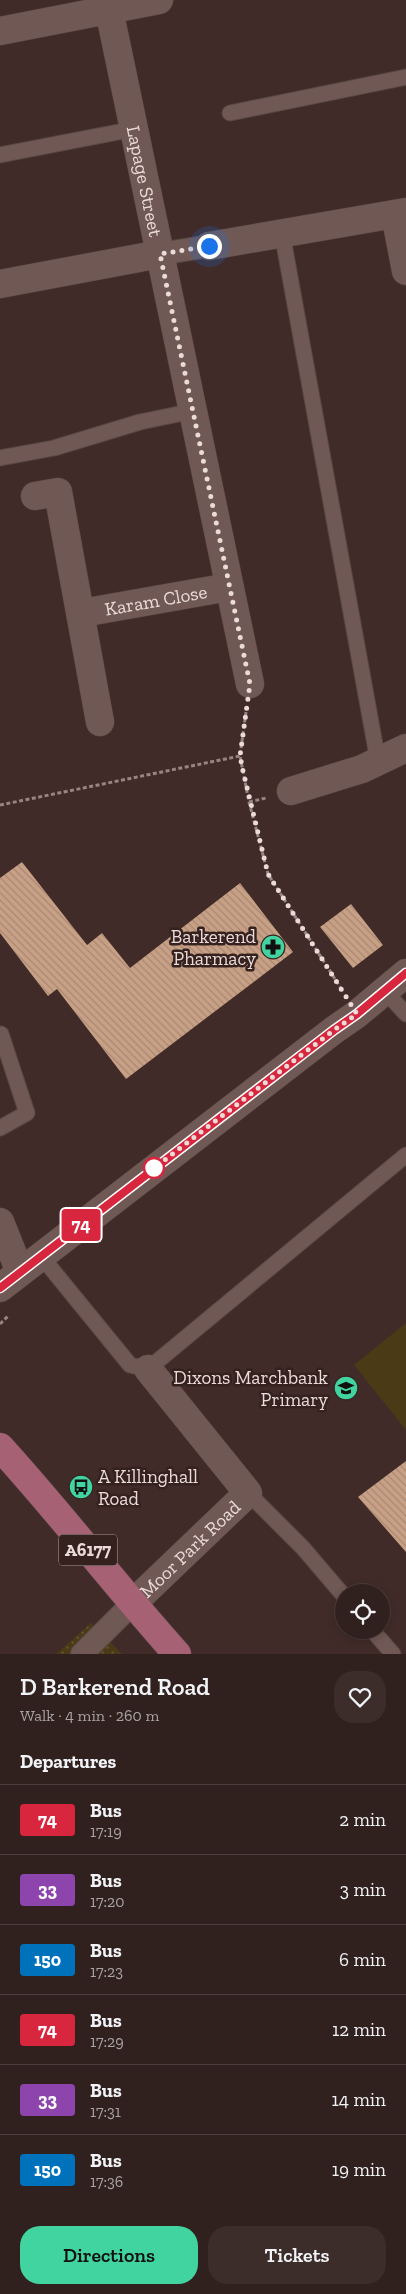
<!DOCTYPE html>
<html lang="en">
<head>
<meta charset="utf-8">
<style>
  :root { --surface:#30201e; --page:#3c2d2b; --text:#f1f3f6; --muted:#a8a3a4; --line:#4b3e3c; --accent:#41d4a1 }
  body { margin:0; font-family:"Zilla Slab",serif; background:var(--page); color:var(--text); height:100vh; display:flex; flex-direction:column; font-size:19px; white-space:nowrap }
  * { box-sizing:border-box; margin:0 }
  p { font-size:16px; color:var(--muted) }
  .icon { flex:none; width:28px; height:28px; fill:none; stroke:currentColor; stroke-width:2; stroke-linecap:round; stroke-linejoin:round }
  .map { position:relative; height:1654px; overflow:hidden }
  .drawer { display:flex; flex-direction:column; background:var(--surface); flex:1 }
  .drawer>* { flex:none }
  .badge { padding:0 10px; border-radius:4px; font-size:18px; line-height:32px }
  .fabs { position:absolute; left:335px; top:1584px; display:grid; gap:10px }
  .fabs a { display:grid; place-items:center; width:55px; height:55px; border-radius:50%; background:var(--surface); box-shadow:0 2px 8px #0003,0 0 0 1px var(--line); font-size:25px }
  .you { position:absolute; width:25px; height:25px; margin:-12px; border:4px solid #fff; border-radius:50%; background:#1a73e8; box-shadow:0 0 0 8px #1a73e833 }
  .map>.badge { position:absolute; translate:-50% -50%; box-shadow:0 0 0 2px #fff }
  h2 { padding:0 20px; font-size:19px; line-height:45px }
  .round { display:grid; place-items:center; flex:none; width:52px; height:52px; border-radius:20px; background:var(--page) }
  .headline { display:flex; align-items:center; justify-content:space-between; height:85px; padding:0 20px }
  h1 { font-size:24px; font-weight:600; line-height:38px }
  .cta { display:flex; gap:10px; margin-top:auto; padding:10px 20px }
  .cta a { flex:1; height:58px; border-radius:20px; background:var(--accent); color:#111; font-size:20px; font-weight:600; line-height:58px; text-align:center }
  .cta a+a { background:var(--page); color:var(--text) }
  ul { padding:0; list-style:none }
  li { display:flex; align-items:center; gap:15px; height:70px; padding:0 20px; border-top:1px solid var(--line) }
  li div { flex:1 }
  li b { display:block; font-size:19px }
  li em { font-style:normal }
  li .badge { min-width:55px; font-weight:700; text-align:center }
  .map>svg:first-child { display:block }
  .park { fill:url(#park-dots) }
  .pitch { fill:#4b3a16 }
  .building { fill:url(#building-back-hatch) }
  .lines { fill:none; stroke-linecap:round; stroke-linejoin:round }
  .service-casing { stroke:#594744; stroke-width:17 }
  .pedestrian-casing { stroke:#594744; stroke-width:24 }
  .minor-casing { stroke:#594744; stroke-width:29 }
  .secondary-casing { stroke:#594744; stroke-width:29 }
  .trunk-casing { stroke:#594744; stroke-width:29 }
  .path { stroke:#978582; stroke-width:3; stroke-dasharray:4 2.5; stroke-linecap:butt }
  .service { stroke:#705854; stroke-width:15 }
  .pedestrian { stroke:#705854; stroke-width:22 }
  .minor { stroke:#705854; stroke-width:28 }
  .secondary { stroke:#705854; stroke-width:28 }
  .trunk { stroke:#a76175; stroke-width:28 }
  .line-casing { stroke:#fff; stroke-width:11 }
  .line { stroke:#d7263d; stroke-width:8 }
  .walk { stroke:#eadbd9; stroke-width:5; stroke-dasharray:0 9 }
  .stop-dot { fill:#fff; stroke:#d7263d; stroke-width:2.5 }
  .labels { text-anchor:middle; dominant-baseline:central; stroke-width:5; stroke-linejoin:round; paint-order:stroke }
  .shield { fill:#35211e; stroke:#b4a3a1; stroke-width:1 }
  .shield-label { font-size:18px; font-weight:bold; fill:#eadbd9 }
  .street-label { font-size:19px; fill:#eadbd9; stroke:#35211e }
  .poi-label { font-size:19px; fill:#eadbd9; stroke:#35211e; text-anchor:end }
</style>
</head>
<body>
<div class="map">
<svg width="406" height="1654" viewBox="0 0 406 1654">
  <defs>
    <pattern id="park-dots" width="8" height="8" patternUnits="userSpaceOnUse" patternTransform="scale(1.25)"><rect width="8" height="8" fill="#4b3a16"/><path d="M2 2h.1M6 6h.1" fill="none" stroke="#655637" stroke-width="1.8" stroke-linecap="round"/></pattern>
    <pattern id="building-back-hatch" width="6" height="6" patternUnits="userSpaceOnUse" patternTransform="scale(1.25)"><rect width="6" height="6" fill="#c8a085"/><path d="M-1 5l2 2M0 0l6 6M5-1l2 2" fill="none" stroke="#a88874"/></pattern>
  </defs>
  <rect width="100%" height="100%" fill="#402b28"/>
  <!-- park -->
  <polygon class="park" points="91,1623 122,1654 56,1654"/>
  <!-- pitch -->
  <polygon class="pitch" points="406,1323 406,1430 354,1365"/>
  <!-- building -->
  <g class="building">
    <polygon points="22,862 87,945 102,933 130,968 240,883 293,952 126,1079 57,989 48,996 0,933 0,878"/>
    <polygon points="351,904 383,945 353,968 320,927"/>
    <polygon points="406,1461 406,1552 358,1497"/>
  </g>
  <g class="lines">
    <!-- service casing -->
    <g class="service-casing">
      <g id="service">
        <polyline points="230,113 406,77"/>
        <polyline points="0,155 134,129"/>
        <polyline points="282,233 378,761"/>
        <polyline points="0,458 54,448 140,422 193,411"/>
        <polyline points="384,990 406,1014"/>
        <polyline points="0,1128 27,1113 1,1034"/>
        <polyline points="41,1256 130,1365 148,1369 406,1155"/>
        <polyline points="248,1493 303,1548 344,1596"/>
        <polyline points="372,1630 393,1654"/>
      </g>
    </g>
    <!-- pedestrian casing -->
    <g class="pedestrian-casing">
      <g id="pedestrian">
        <polyline points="160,254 209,246"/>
        <polyline points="82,1654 132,1604"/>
      </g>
    </g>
    <!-- minor casing -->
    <g class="minor-casing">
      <g id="minor">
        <path id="s1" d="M107 0 250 684"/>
        <polyline points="0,31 159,0"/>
        <polyline points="395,214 406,271"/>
        <polyline points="209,246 406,212"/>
        <polyline points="0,284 160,254"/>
        <polyline points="35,496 58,492 100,722"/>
        <path id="s2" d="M82 613 229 587"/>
        <polyline points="291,791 362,769 406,748"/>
        <polyline points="0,1222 20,1272"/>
        <path id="s3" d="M132 1604 248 1493 148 1369"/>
      </g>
    </g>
    <!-- secondary casing -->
    <g class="secondary-casing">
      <polyline id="secondary" points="0,1288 334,1030 357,1014 406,973"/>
    </g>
    <!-- trunk casing -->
    <g class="trunk-casing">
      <path id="trunk" d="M0 1447C61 1514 116 1586 177 1654"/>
    </g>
    <!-- path -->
    <g class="path">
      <polyline points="246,712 240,756 249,802 268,874 342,990"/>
      <polyline points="249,802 266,798"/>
      <polyline points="0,805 240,756"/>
      <polyline points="0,1324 8,1316"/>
    </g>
    <!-- service -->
    <use href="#service" class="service"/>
    <!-- pedestrian -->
    <use href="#pedestrian" class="pedestrian"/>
    <!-- minor -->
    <use href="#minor" class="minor"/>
    <!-- secondary -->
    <use href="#secondary" class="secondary"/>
    <!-- trunk -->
    <use href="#trunk" class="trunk"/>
  </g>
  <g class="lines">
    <!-- line casing -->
    <g class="line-casing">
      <polyline id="line" points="0,1288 334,1030 357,1014 406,973"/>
    </g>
    <!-- line -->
    <use href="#line" class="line"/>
    <!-- walk -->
    <polyline class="walk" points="154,1168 149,1172 334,1030 357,1014 268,874 243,771 240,756 250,684 160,254 209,246"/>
  </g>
  <!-- icons -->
  <defs>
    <g id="pharmacy-disc" transform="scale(1.25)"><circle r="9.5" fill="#41d4a1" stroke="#35211e"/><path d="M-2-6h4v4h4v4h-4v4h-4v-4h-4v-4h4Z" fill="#111"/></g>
    <g id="school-disc" transform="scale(1.25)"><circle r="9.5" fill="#41d4a1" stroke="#35211e"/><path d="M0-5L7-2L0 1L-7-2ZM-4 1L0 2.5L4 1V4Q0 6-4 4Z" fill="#111"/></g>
    <g id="bus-disc" transform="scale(1.25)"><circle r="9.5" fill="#41d4a1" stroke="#35211e"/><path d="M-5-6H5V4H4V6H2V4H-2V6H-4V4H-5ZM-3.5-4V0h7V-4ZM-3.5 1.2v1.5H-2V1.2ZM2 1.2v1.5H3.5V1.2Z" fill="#111"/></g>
  </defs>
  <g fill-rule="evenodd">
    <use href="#pharmacy-disc" x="273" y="947"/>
    <use href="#school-disc" x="346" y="1388"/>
    <use href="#bus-disc" x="81" y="1487"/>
  </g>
  <!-- markers -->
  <circle class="stop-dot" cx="154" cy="1168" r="10"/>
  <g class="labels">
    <!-- shield labels -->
    <rect class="shield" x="59" y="1534.5" width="58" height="31" rx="4"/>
    <g class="shield-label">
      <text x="88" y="1550">A6177</text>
    </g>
    <!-- street labels -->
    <g class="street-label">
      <text stroke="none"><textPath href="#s1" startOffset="185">Lapage Street</textPath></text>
      <text stroke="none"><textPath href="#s2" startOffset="75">Karam Close</textPath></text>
      <text stroke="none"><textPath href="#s3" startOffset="80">Moor Park Road</textPath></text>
    </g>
    <!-- poi labels -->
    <g class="poi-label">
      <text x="256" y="936">Barkerend<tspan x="256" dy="22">Pharmacy</tspan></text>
      <text x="328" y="1377">Dixons Marchbank<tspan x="328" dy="22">Primary</tspan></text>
      <text x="98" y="1476" text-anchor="start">A Killinghall<tspan x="98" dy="22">Road</tspan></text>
    </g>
  </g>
</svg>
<div class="fabs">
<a><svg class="icon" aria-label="locate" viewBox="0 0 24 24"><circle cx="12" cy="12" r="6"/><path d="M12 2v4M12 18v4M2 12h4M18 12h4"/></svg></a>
</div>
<div class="you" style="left:209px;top:246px"></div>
<b class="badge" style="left:81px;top:1225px;background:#d7263d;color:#fff">74</b>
</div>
<section class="drawer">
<div class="headline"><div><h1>D Barkerend Road</h1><p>Walk · 4 min · 260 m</p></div><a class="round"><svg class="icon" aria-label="heart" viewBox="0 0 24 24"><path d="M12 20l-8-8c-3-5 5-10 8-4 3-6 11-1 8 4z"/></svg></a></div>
<h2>Departures</h2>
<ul>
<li><span class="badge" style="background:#d7263d;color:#fff">74</span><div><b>Bus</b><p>17:19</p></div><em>2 min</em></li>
<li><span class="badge" style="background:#8e44ad;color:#fff">33</span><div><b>Bus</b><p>17:20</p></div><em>3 min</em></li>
<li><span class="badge" style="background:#0072bc;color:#fff">150</span><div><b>Bus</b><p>17:23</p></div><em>6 min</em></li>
<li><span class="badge" style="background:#d7263d;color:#fff">74</span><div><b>Bus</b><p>17:29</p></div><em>12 min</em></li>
<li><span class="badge" style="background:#8e44ad;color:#fff">33</span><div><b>Bus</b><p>17:31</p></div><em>14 min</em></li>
<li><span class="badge" style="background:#0072bc;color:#fff">150</span><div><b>Bus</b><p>17:36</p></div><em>19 min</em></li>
</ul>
<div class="cta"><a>Directions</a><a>Tickets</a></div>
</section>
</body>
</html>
